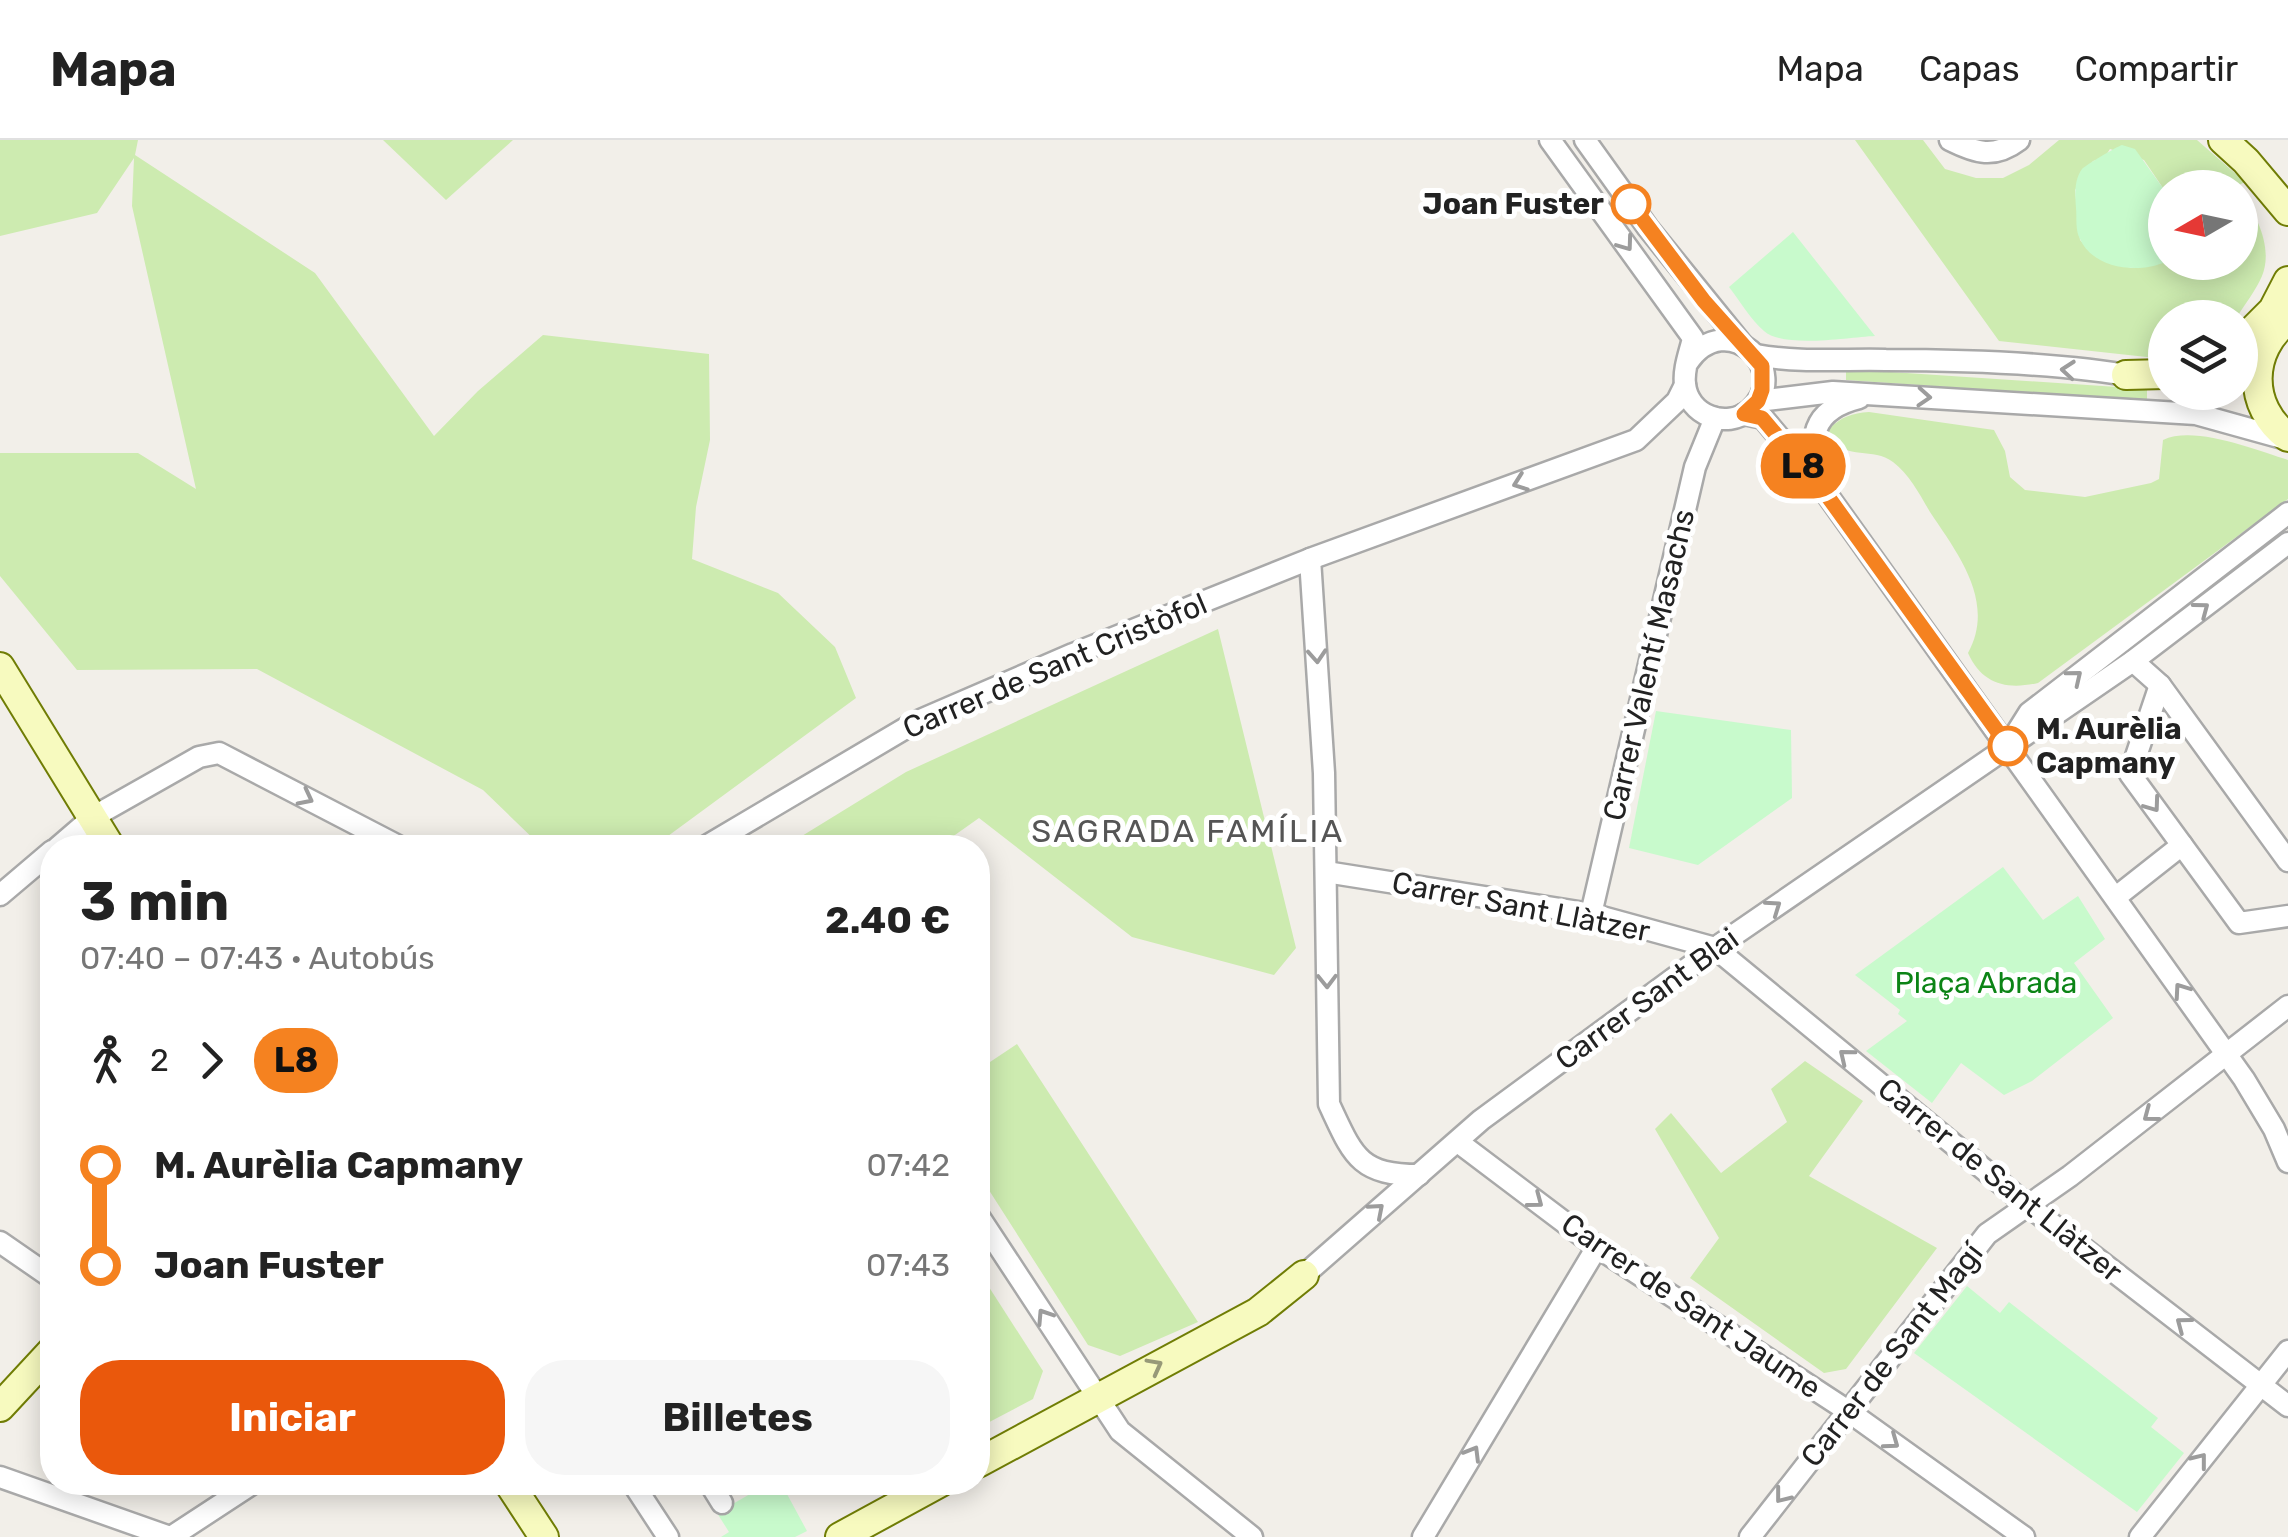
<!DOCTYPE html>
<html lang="es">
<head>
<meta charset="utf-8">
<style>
  :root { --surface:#fff; --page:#f6f6f6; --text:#222; --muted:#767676; --line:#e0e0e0; --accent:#ea580c }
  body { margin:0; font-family:Rubik,sans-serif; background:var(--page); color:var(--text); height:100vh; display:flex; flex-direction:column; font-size:38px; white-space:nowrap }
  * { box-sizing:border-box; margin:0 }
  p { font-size:32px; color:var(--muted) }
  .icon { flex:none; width:55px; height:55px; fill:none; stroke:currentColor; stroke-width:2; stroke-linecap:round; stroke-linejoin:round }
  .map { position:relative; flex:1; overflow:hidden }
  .panel { position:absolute; left:40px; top:695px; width:950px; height:660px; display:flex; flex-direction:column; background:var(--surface); border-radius:40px; box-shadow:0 5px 25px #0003 }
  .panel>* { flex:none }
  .badge { padding:0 20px; border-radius:32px; font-size:35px; line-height:65px }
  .needle { width:65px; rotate:261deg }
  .fabs { position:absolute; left:2148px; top:30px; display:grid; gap:20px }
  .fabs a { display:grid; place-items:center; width:110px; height:110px; border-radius:50%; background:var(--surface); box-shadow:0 5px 25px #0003; font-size:50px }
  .map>.badge { position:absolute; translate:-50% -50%; box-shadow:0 0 0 5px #fff }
  .legs { display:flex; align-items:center; gap:15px; height:110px; padding:0 40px; font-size:32px }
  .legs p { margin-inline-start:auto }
  .overview { display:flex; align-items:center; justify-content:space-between; height:170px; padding:0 40px }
  h1 { font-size:55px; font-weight:700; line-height:75px }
  .button { display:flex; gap:20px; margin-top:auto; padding:20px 40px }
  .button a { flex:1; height:115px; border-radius:40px; background:var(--accent); color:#fff; font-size:40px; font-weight:700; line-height:115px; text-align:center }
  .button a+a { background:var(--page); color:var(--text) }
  ul { padding:0 40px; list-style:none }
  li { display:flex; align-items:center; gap:35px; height:100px; font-size:38px }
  li i { display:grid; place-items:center; width:15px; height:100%; margin:0 12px; background:currentColor }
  li i::after { content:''; width:25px; height:25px; margin:-12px; border:8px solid; border-radius:50%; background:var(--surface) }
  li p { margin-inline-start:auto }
  li:first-child i { background:linear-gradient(#0000 50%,currentColor 0) }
  li:last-child i { background:linear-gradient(currentColor 50%,#0000 0) }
  header { display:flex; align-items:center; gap:60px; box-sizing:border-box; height:140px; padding:0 50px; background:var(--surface); border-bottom:2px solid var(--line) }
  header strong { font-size:48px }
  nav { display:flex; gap:55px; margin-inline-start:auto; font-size:35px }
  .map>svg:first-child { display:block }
  .grass { fill:#cdebb0 }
  .park { fill:#c8facc }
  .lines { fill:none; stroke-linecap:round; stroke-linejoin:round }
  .street-casing { stroke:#a9a9a9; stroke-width:25 }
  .secondary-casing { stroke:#707d05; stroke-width:32 }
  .street { stroke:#fff; stroke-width:20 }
  .secondary { stroke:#f7fabf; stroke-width:28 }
  .oneway { stroke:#9c9c9c }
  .oneway2 { stroke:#979978 }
  .line-1-casing { stroke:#fff; stroke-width:22 }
  .line-1 { stroke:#f58220; stroke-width:15 }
  .stop-1-dot { fill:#fff; stroke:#f58220; stroke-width:5 }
  .labels { text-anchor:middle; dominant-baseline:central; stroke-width:10; stroke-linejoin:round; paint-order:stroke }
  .stop-label { font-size:30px; font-weight:bold; fill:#222; stroke:#fff; text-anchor:end }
  .street-label { font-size:30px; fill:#222; stroke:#fff }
  .park-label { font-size:30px; fill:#0c8416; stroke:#fff }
  .neighbourhood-label { font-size:32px; letter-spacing:2.5px; fill:#555; stroke:#fff }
</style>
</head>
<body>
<header>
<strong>Mapa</strong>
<nav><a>Mapa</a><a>Capas</a><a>Compartir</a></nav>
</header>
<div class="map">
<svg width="2288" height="1397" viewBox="0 0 2288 1397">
  <rect width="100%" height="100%" fill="#f2efe9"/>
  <!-- grass -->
  <g class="grass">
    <polygon points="0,0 138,0 135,15 315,133 434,296 478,251 543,195 709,214 710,300 696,367 692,419 778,453 835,507 856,558 653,707 543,708 483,650 257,529 77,530 0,436 0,313 138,313 196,349 132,66 134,18 97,73 0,96"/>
    <polygon points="383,0 513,0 446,60"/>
    <path d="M1855 0H1923L1945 29 1976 38H2003L2029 25 2059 0H2197L2245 42 2235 47 2165 48V51L2144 20 2110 9 2104 18 2093 21 2075 50 2080 100 2096 117 2131 128 2165 122H2240V55C2258 75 2273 109 2262 136 2256 150 2245 164 2237 177L2165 178V219L1999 201Z"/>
    <polygon points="1846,229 2147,249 2147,261 1846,240"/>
    <path d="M1869 272 1994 290 2005 311 2010 337 2025 350 2085 357 2151 343 2159 339 2163 300C2194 285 2256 310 2288 320V359L2038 543C2006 550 1982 544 1968 513 1996 462 1958 414 1930 372 1920 355 1909 334 1893 322 1873 307 1847 320 1829 299V289C1841 277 1852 273 1869 272Z"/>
    <polygon points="1218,489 1296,808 1274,835 1132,797 979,678 938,707 784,707 906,632"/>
    <polygon points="978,894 990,922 1017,904 1198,1182 1120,1216 1088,1205 978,1033"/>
    <polygon points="1805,921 1863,961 1809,1036 1937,1108 1846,1229 1824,1233 1690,1138 1719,1098 1655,989 1671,973 1721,1033 1787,982 1771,949"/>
    <polygon points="978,1130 1043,1231 1033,1259 978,1288"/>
  </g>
  <!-- park -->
  <g class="park">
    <path d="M2122 5 2135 9 2165 51V122C2139 134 2093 129 2080 99 2075 90 2077 78 2076 68 2075 55 2074 40 2082 29 2086 25 2116 7 2122 5Z"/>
    <path d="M1793 92 1875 196C1849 197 1784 209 1764 191 1751 180 1740 161 1729 147Z"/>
    <polygon points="1656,571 1791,590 1792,658 1698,725 1629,708"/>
    <polygon points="2003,727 2043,780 2078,756 2105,799 2074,823 2113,878 2032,941 2004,955 1961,923 1932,963 1866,911 1907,881 1898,874 1900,870 1855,835"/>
    <polygon points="1967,1146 2000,1173 2009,1162 2158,1278 2151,1287 2184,1313 2137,1372 1914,1213"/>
    <polygon points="769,1343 781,1343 807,1391 795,1397 721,1397 729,1392 717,1373"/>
  </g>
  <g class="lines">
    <!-- street casing -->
    <g class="street-casing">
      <g id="street">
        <path d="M1550 0 1693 198C1690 212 1683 229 1685 244 1688 275 1726 290 1750 270 1794 231 1727 166 1688 222"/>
        <polyline points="1585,0 1648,88 1742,204"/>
        <path d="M1950 0C1976 13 1994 19 2019 0"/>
        <path d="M1756 215C1798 223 1843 219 1886 220 1965 220 2061 223 2138 237"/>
        <polyline points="1758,261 1833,252 2196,274 2286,299"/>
        <polyline points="1744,274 1763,278 1826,353 2244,939 2274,989 2288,1022"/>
        <path d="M1822 342C1807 299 1811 270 1859 258"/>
        <path d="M1310 419 1324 633 1329 964C1353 1015 1358 1035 1419 1035"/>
        <polyline points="2133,521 2160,545 2288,721"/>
        <polyline points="2160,545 2130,634 2239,783 2288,776"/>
        <polyline points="2012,600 2029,573 2288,373"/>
        <polyline points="57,708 93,677 199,617 219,613 402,708"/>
        <polyline points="703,708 916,582 1073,514 1310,419 1636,300 1677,261 1685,245"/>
        <polyline points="1326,732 1591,774 1715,808 2026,1064 2288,1266"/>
        <polyline points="0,755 52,711"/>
        <polyline points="2116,757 2182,705"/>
        <polyline points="1591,774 1695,327 1715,278"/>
        <polyline points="1458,1002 1597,1107 1848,1271 2024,1397"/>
        <polyline points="978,1075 1120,1291 1252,1397"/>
        <polyline points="0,1102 52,1138"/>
        <polyline points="1304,1135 1481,980 1715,808 2133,521 2288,403"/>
        <polyline points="0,1337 170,1397"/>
        <polyline points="632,1342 668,1397"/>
        <polyline points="709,1342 722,1363"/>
        <polyline points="171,1397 255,1342"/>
        <polyline points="1423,1397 1597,1107"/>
        <polyline points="1750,1397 1987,1094 2070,1036 2288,866"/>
        <polyline points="2140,1397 2288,1211"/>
      </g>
    </g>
    <!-- secondary casing -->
    <g class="secondary-casing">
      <g id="secondary">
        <polyline points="2223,0 2246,21 2288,71"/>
        <path d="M2288 180C2248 210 2247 267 2288 297"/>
        <polyline points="2240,203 2273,170 2288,141"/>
        <polyline points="2126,235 2165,234"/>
        <polyline points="0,527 111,708"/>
        <polyline points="0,1267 52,1211"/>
        <polyline points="978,1323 1258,1172 1304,1135"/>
        <polyline points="508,1342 544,1397"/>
        <polyline points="840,1397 941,1342"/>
      </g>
    </g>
    <!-- street -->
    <use href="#street" class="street"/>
    <!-- secondary -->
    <use href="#secondary" class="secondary"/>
  </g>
  <!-- one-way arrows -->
  <defs><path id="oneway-chevron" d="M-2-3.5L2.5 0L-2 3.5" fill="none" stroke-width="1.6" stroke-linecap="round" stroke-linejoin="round" transform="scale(2.5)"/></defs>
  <g class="oneway">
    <use href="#oneway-chevron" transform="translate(1626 104) rotate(54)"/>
    <use href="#oneway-chevron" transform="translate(2068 230) rotate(-175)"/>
    <use href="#oneway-chevron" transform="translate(1924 257) rotate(4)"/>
    <use href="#oneway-chevron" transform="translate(1520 343) rotate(160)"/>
    <use href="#oneway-chevron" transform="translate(2202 469) rotate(-37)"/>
    <use href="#oneway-chevron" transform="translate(1317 516) rotate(86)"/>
    <use href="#oneway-chevron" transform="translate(2075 537) rotate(-39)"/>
    <use href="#oneway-chevron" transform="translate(306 658) rotate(27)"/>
    <use href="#oneway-chevron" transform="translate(2153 665) rotate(54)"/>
    <use href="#oneway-chevron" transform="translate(1774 767) rotate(-35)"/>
    <use href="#oneway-chevron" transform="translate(1327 841) rotate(89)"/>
    <use href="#oneway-chevron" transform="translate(2181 850) rotate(-125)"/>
    <use href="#oneway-chevron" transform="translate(1846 916) rotate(-141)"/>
    <use href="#oneway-chevron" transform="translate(2150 975) rotate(143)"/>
    <use href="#oneway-chevron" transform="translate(1536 1061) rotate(37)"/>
    <use href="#oneway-chevron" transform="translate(1377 1070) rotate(-41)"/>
    <use href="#oneway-chevron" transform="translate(1044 1176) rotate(-123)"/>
    <use href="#oneway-chevron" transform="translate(2183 1184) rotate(-143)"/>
    <use href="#oneway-chevron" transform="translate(1892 1302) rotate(36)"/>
    <use href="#oneway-chevron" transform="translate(1473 1313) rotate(-59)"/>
    <use href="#oneway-chevron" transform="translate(2200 1320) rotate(-52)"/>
    <use href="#oneway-chevron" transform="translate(1782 1356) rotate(128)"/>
  </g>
  <use class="oneway2" href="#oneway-chevron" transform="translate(1155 1226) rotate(-28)"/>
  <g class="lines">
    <!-- line-1 casing -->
    <g class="line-1-casing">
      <polyline id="line-1" points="1631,64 1704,161 1762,226 1762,250 1758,261 1744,274 1762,278 1826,354 2008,606"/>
    </g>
    <!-- line-1 -->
    <use href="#line-1" class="line-1"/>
  </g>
  <!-- markers -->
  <g class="stop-1-dot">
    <circle cx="1631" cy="64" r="18"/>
    <circle cx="2008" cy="606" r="18"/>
  </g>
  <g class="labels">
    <!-- stop labels -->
    <g class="stop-label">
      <text x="1604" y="64">Joan Fuster</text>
      <text x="2036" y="589" text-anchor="start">M. Aurèlia<tspan x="2036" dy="34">Capmany</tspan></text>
    </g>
    <!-- street labels -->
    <g class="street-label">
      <text transform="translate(1649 525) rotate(-77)">Carrer Valentí Masachs</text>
      <text transform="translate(1055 526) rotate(-23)">Carrer de Sant Cristòfol</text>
      <text transform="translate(1521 767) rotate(11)">Carrer Sant Llàtzer</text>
      <text transform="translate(1647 859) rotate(-36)">Carrer Sant Blai</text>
      <text transform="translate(2000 1040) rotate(39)">Carrer de Sant Llàtzer</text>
      <text transform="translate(1691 1166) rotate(34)">Carrer de Sant Jaume</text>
      <text transform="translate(1892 1215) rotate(-52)">Carrer de Sant Magí</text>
    </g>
    <!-- park labels -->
    <g class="park-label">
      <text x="1986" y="843">Plaça Abrada</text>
    </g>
    <!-- neighbourhood labels -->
    <g class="neighbourhood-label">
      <text x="1188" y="691">SAGRADA FAMÍLIA</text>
    </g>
  </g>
</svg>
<div class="fabs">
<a><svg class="needle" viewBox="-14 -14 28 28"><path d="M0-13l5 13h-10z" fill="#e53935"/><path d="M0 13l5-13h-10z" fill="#767676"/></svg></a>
<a><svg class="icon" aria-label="layers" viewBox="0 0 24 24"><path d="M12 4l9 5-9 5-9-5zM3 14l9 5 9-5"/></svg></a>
</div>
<b class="badge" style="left:1803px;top:326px;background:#f58220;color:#111">L8</b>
<section class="panel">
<div class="overview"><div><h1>3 min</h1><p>07:40 – 07:43 · Autobús</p></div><b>2.40 €</b></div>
<div class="legs"><svg class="icon" aria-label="walk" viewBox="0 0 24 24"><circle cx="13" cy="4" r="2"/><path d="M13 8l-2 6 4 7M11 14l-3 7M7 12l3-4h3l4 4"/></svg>2<svg class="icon" aria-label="forward" viewBox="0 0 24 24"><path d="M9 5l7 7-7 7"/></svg><b class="badge" style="background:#f58220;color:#111">L8</b></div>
<ul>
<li><i style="color:#f58220"></i><b>M. Aurèlia Capmany</b><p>07:42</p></li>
<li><i style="color:#f58220"></i><b>Joan Fuster</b><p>07:43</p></li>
</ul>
<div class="button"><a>Iniciar</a><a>Billetes</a></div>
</section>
</div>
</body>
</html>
